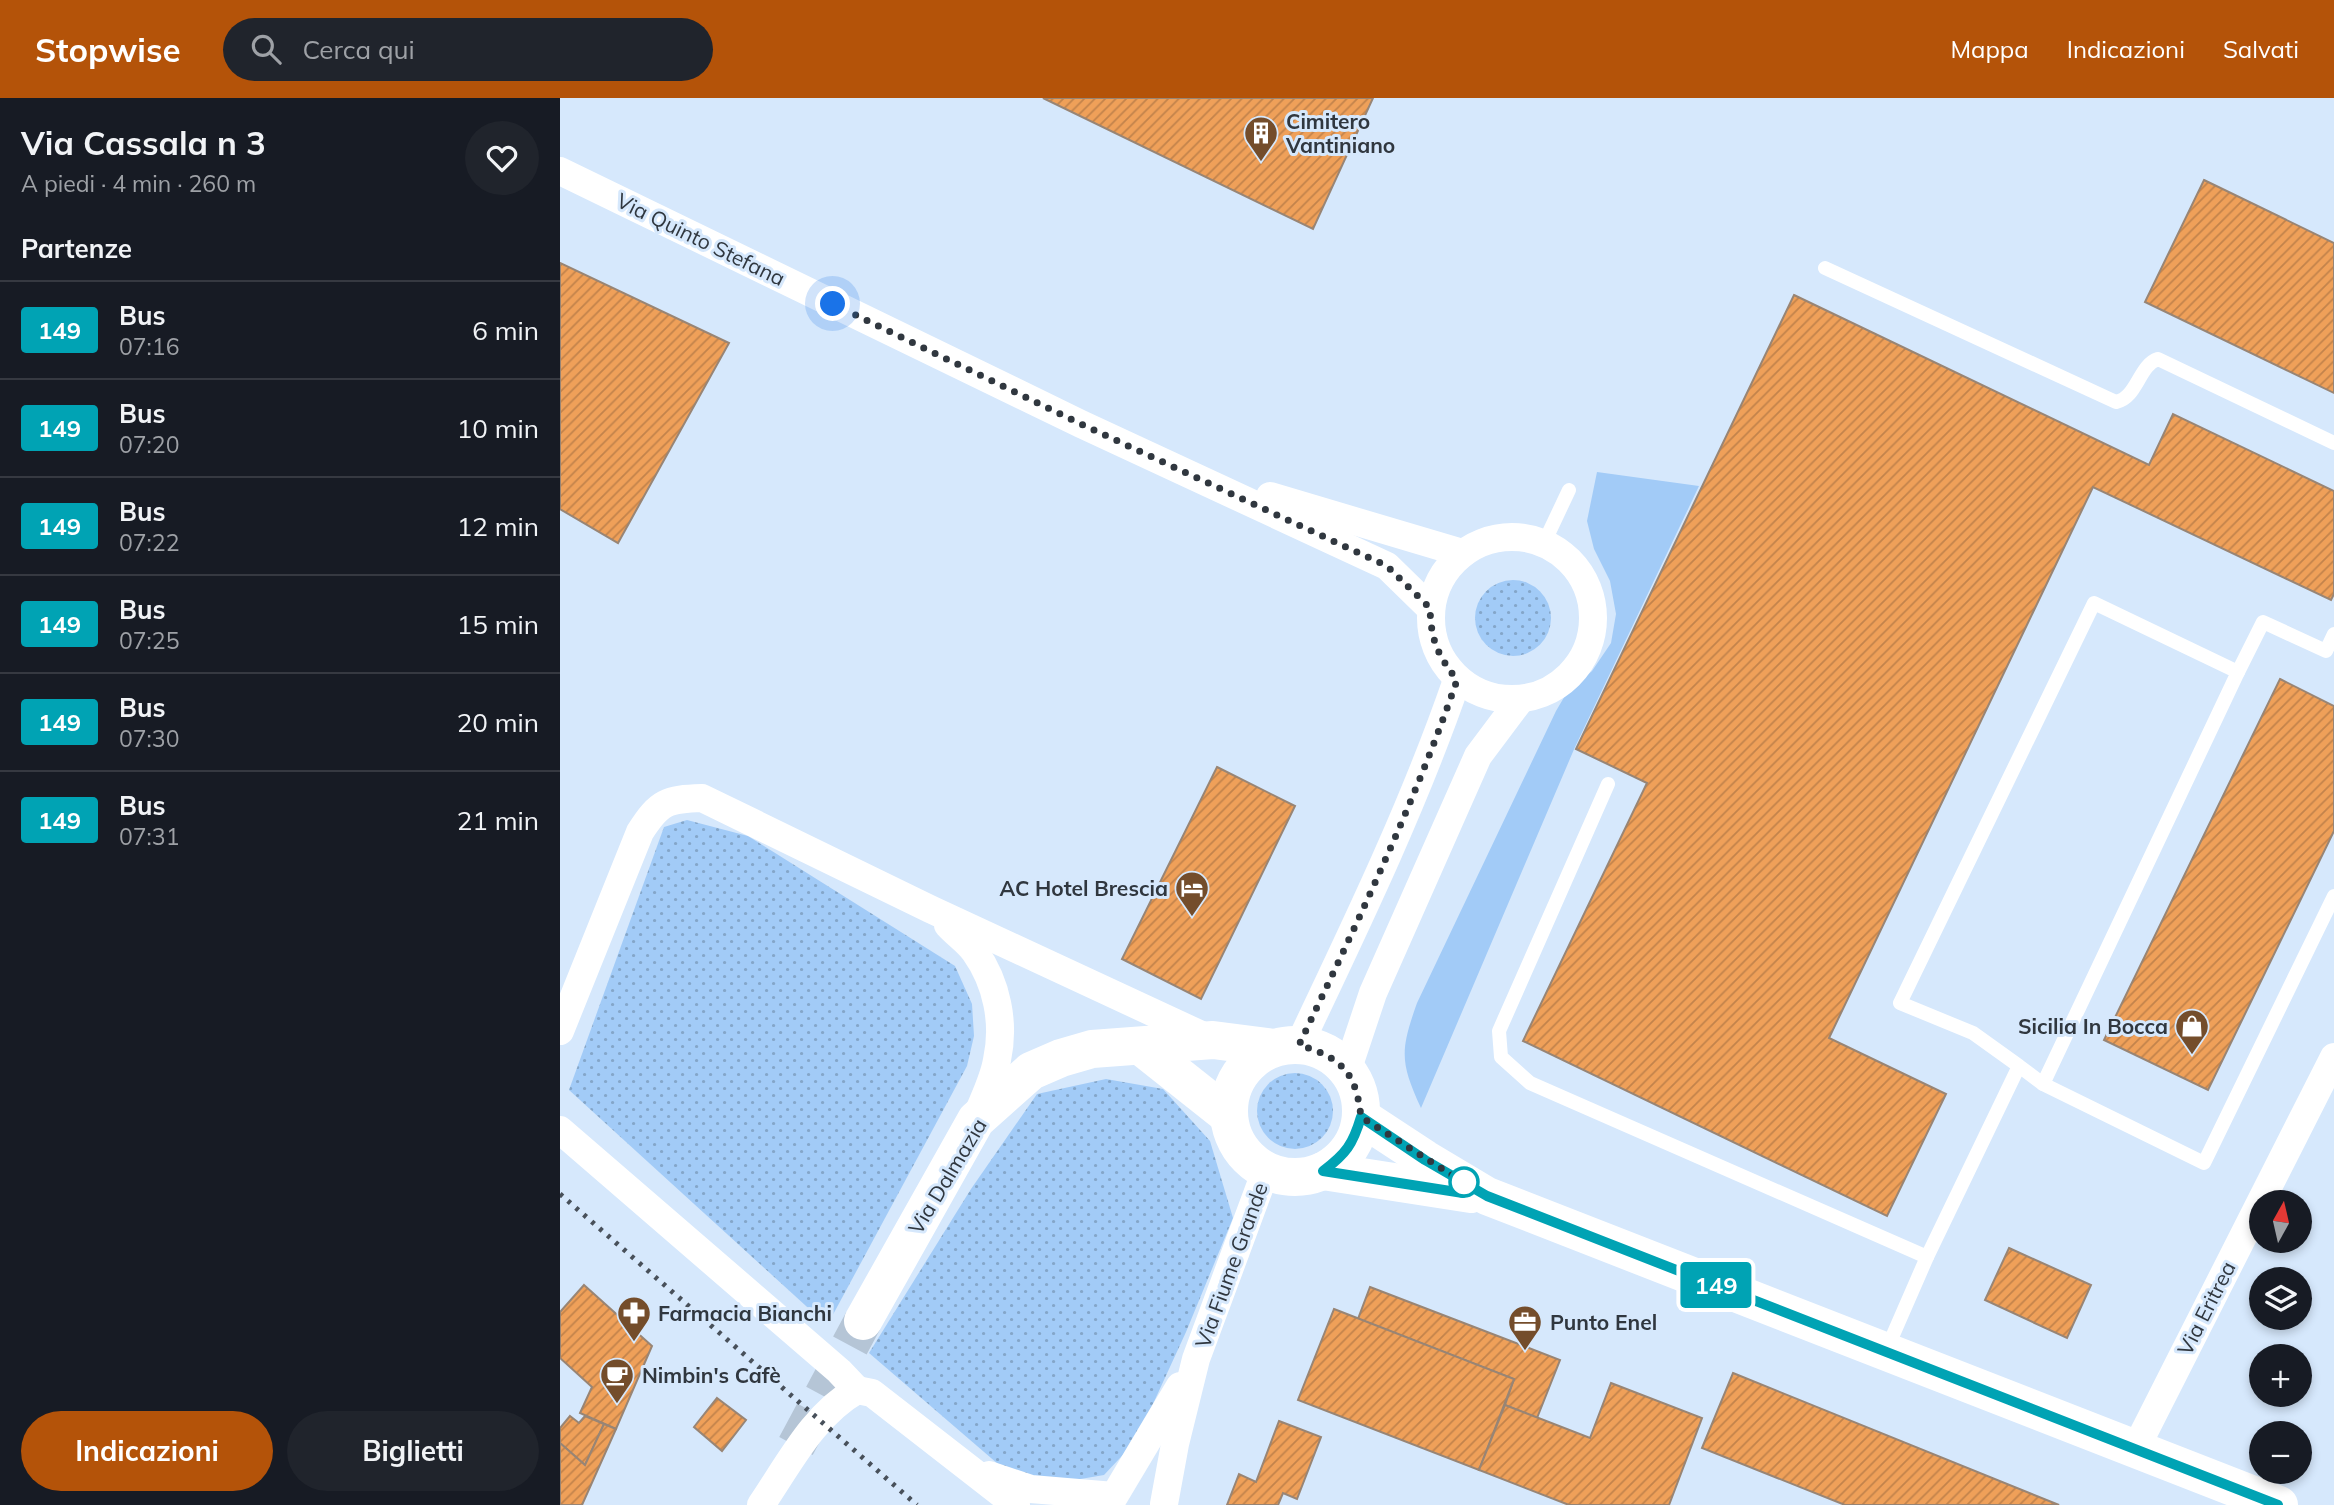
<!DOCTYPE html>
<html lang="it">
<head>
<meta charset="utf-8">
<style>
  :root { --surface:#171b24; --page:#20242c; --text:#f1f3f6; --muted:#9ea1a6; --line:#363941; --accent:#b45309 }
  body { margin:0; font-family:Mulish,sans-serif; background:var(--page); color:var(--text); height:100vh; display:flex; flex-direction:column; font-size:26px; white-space:nowrap }
  * { box-sizing:border-box; margin:0 }
  p { font-size:23px; color:var(--muted) }
  .icon { flex:none; width:38px; height:38px; fill:none; stroke:currentColor; stroke-width:2; stroke-linecap:round; stroke-linejoin:round }
  .map { position:relative; flex:1; overflow:hidden }
  .panel { display:flex; flex-direction:column; background:var(--surface); width:560px }
  .panel>* { flex:none }
  .badge { padding:0 14px; border-radius:5px; font-size:24px; line-height:46px }
  .needle { width:46px; rotate:8deg }
  .controls { position:absolute; left:1689px; top:1092px; display:grid; gap:14px }
  .controls a { display:grid; place-items:center; width:63px; height:63px; border-radius:50%; background:var(--surface); box-shadow:0 4px 10px #0003; font-size:35px }
  .you { position:absolute; width:35px; height:35px; margin:-18px; border:5px solid #fff; border-radius:50%; background:#1a73e8; box-shadow:0 0 0 10px #1a73e833 }
  .map>.badge { position:absolute; translate:-50% -50%; box-shadow:0 0 0 4px #fff }
  h2 { padding:0 21px; font-size:26px; line-height:63px }
  .round { display:grid; place-items:center; flex:none; width:74px; height:74px; border-radius:37px; background:var(--page) }
  .summary { display:flex; align-items:center; justify-content:space-between; height:119px; padding:0 21px }
  h1 { font-size:33px; font-weight:700; line-height:52px }
  .cta { display:flex; gap:14px; margin-top:auto; padding:14px 21px }
  .cta a { flex:1; height:80px; border-radius:42px; background:var(--accent); color:#fff; font-size:28px; font-weight:700; line-height:80px; text-align:center }
  .cta a+a { background:var(--page); color:var(--text) }
  ul { padding:0; list-style:none }
  li { display:flex; align-items:center; gap:21px; height:98px; padding:0 21px; border-top:2px solid var(--line) }
  li div { flex:1 }
  li b { display:block; font-size:26px }
  li em { font-style:normal }
  li .badge { min-width:77px; font-weight:700; text-align:center }
  header { display:flex; align-items:center; gap:42px; box-sizing:border-box; height:98px; padding:0 35px; background:var(--accent); color:#fff }
  header strong { font-size:33px }
  nav { display:flex; gap:38px; margin-inline-start:auto; font-size:24px }
  .search { width:490px; height:63px; background:var(--page); display:flex; align-items:center; gap:18px; box-sizing:border-box; padding:0 24px; border-radius:38px; color:var(--muted); font-size:26px }
  main { display:flex; flex:1; min-height:0 }
  .map>svg:first-child { display:block }
  .grass { fill:url(#grass-dots) }
  .garden { fill:#a2cbf7 }
  .building { fill:url(#building-hatch); stroke:#988575; stroke-width:2 }
  .lines { fill:none; stroke-linecap:round; stroke-linejoin:round }
  .secondary-tunnel { stroke:#b5c5d6; stroke-width:38; stroke-dasharray:38 19; stroke-linecap:butt }
  .lane { stroke:#fff; stroke-width:14 }
  .street { stroke:#fff; stroke-width:28 }
  .secondary { stroke:#fff; stroke-width:38 }
  .rail { stroke:#48505a; stroke-width:5; stroke-dasharray:3.5 7; stroke-linecap:butt }
  .line-casing { stroke:#fff; stroke-width:16 }
  .line { stroke:#00a3b4; stroke-width:10 }
  .walk { stroke:#30373f; stroke-width:7; stroke-dasharray:0 12.6 }
  .stop-dot { fill:#fff; stroke:#00a3b4; stroke-width:3.5 }
  .labels { text-anchor:middle; dominant-baseline:central; stroke-width:6; stroke-linejoin:round; paint-order:stroke }
  .poi-label { font-size:21px; font-weight:bold; fill:#30373f; stroke:#d6e8fc; text-anchor:start }
  .street-label { font-size:21px; fill:#30373f; stroke:#d6e8fc }
</style>
</head>
<body>
<header>
<strong>Stopwise</strong>
<div class="search"><svg class="icon" aria-label="search" viewBox="0 0 24 24"><circle cx="10" cy="10" r="6"/><path d="M15 15l6 6"/></svg>Cerca qui</div>
<nav><a>Mappa</a><a>Indicazioni</a><a>Salvati</a></nav>
</header>
<main>
<section class="panel">
<div class="summary"><div><h1>Via Cassala n 3</h1><p>A piedi · 4 min · 260 m</p></div><a class="round"><svg class="icon" aria-label="heart" viewBox="0 0 24 24"><path d="M12 20l-8-8c-3-5 5-10 8-4 3-6 11-1 8 4z"/></svg></a></div>
<h2>Partenze</h2>
<ul>
<li><span class="badge" style="background:#00a3b4;color:#fff">149</span><div><b>Bus</b><p>07:16</p></div><em>6 min</em></li>
<li><span class="badge" style="background:#00a3b4;color:#fff">149</span><div><b>Bus</b><p>07:20</p></div><em>10 min</em></li>
<li><span class="badge" style="background:#00a3b4;color:#fff">149</span><div><b>Bus</b><p>07:22</p></div><em>12 min</em></li>
<li><span class="badge" style="background:#00a3b4;color:#fff">149</span><div><b>Bus</b><p>07:25</p></div><em>15 min</em></li>
<li><span class="badge" style="background:#00a3b4;color:#fff">149</span><div><b>Bus</b><p>07:30</p></div><em>20 min</em></li>
<li><span class="badge" style="background:#00a3b4;color:#fff">149</span><div><b>Bus</b><p>07:31</p></div><em>21 min</em></li>
</ul>
<div class="cta"><a>Indicazioni</a><a>Biglietti</a></div>
</section>
<div class="map">
<svg width="1774" height="1407" viewBox="0 0 1774 1407">
  <defs>
    <pattern id="grass-dots" width="8" height="8" patternUnits="userSpaceOnUse" patternTransform="scale(1.75)"><rect width="8" height="8" fill="#a2cbf7"/><path d="M2 2h.1M6 6h.1" fill="none" stroke="#84a6c9" stroke-width="1.8" stroke-linecap="round"/></pattern>
    <pattern id="building-hatch" width="6" height="6" patternUnits="userSpaceOnUse" patternTransform="scale(1.75)"><rect width="6" height="6" fill="#efa059"/><path d="M-1 1l2-2M0 6l6-6M5 7l2-2" fill="none" stroke="#c2834b"/></pattern>
  </defs>
  <rect width="100%" height="100%" fill="#d6e8fc"/>
  <!-- grass -->
  <g class="grass">
    <circle cx="953" cy="520" r="38"/>
    <polygon points="127,722 188,738 395,868 412,906 414,938 407,968 269,1224 257,1218 9,992 104,729"/>
    <circle cx="735" cy="1013" r="38"/>
    <polygon points="546,981 603,991 650,1043 673,1120 626,1234 576,1343 544,1377 485,1387 438,1366 309,1255 411,1091 477,996"/>
  </g>
  <!-- garden -->
  <path class="garden" d="M1037 374 1139 388 1015 649 861 1010C840 964 840 953 857 905L996 613 1006 596 1032 573 1051 545 1056 516 1050 483 1034 451 1027 423Z"/>
  <!-- building -->
  <g class="building">
    <polygon points="483,0 813,0 753,131"/>
    <polygon points="1644,82 1774,145 1774,295 1585,204"/>
    <polygon points="0,165 169,245 58,445 0,411"/>
    <polygon points="1234,197 1589,367 1613,316 1774,393 1774,496 1771,502 1533,389 1269,940 1386,996 1327,1118 963,943 1087,685 1016,651"/>
    <polygon points="1720,581 1774,608 1774,733 1648,992 1544,942"/>
    <polygon points="657,669 735,708 641,901 562,861"/>
    <polygon points="1449,1150 1531,1187 1507,1240 1425,1202"/>
    <polygon points="24,1187 92,1248 56,1331 20,1315 32,1289 0,1260 0,1214"/>
    <polygon points="810,1189 1000,1262 977,1320 945,1307 954,1281 798,1221"/>
    <polygon points="774,1211 954,1281 919,1372 738,1302"/>
    <polygon points="1173,1275 1499,1407 1285,1407 1142,1350"/>
    <polygon points="1051,1285 1142,1320 1109,1407 1009,1407 919,1372 945,1307 1030,1340"/>
    <polygon points="157,1300 186,1322 162,1353 134,1329"/>
    <polygon points="10,1318 19,1325 25,1318 44,1326 25,1367 0,1345 0,1330"/>
    <polygon points="719,1323 761,1339 737,1401 723,1395 718,1407 667,1407 679,1376 696,1384"/>
    <polygon points="44,1326 56,1331 22,1407 0,1407 0,1345 25,1367"/>
  </g>
  <g class="lines">
    <!-- secondary-tunnel -->
    <polyline class="secondary-tunnel" points="236,1348 303,1223"/>
    <!-- lane -->
    <g class="lane">
      <path d="M1265 170 1556 304C1577 300 1579 267 1598 261L1774 345"/>
      <polyline points="984,445 1009,392"/>
      <polyline points="1678,574 1703,524 1766,553 1774,536"/>
      <polyline points="1048,686 939,933 941,959 970,985 1367,1159 1326,1253"/>
      <polyline points="1483,986 1644,1065 1774,798"/>
      <polyline points="1367,1159 1459,968 1413,935 1340,905 1534,505 1678,574 1483,986 1459,968"/>
    </g>
    <!-- street -->
    <g class="street">
      <polyline points="0,73 521,326 827,468 870,510"/>
      <polyline points="710,398 902,455"/>
      <circle cx="952" cy="520" r="81"/>
      <path d="M388 827C396 836 408 844 415 854 437 885 445 925 437 962 434 981 424 1000 417 1018"/>
      <path d="M0 933 80 734C99 704 107 701 142 700L370 811 650 941"/>
      <path d="M739 947C796 827 854 707 897 582"/>
      <polyline points="787,973 813,895 918,658 960,602"/>
      <polyline points="0,1032 279,1273 297,1292"/>
      <polyline points="297,1292 312,1295 456,1407"/>
      <polyline points="1576,1350 1774,959"/>
      <polyline points="429,1377 471,1391 554,1398"/>
      <polyline points="604,1406 615,1346 636,1261 706,1072"/>
      <path d="M201 1407C229 1366 253 1317 297 1292"/>
      <polyline points="549,1407 620,1288"/>
    </g>
    <!-- secondary -->
    <g class="secondary">
      <circle cx="735" cy="1013" r="66"/>
      <polyline points="582,949 669,1018"/>
      <polyline points="801,1019 865,1061 927,1098 1719,1407"/>
      <polyline points="763,1073 911,1096"/>
      <polyline points="303,1223 416,1022 471,973 501,960 532,951 653,942 714,950"/>
    </g>
    <!-- rail -->
    <polyline class="rail" points="0,1096 357,1407"/>
  </g>
  <g class="lines">
    <!-- line casing -->
    <g class="line-casing">
      <path id="line" d="M903 1095 763 1073C786 1056 793 1046 801 1019L865 1062 927 1098 1718 1407"/>
    </g>
    <!-- line -->
    <use href="#line" class="line"/>
    <!-- walk -->
    <path class="walk" d="M273 206 521 326 827 468 870 510C871 542 877 556 897 582 854 707 796 827 739 947 782 960 796 974 801 1019L906 1086 904 1084"/>
  </g>
  <!-- icons -->
  <defs>
    <g id="building-pin" transform="scale(1.75)"><path d="M0 17L-7.5 6A9.5 9.5 0 1 1 7.5 6Z" fill="#744d2b" stroke="#d6e8fc"/><path d="M-4-6H4V6H1V3H-1V6H-4ZM-2.5-4.3h1.7v1.8h-1.7ZM.8-4.3h1.7v1.8H.8ZM-2.5-1h1.7V.8h-1.7ZM.8-1h1.7V.8H.8Z" fill="#fff"/></g>
    <g id="hotel-pin" transform="scale(1.75)"><path d="M0 17L-7.5 6A9.5 9.5 0 1 1 7.5 6Z" fill="#744d2b" stroke="#d6e8fc"/><path d="M-6-4.5h1.5V1H6V5H4.5V3h-9V5H-6ZM-4 0a1.8 1.8 0 1 1 3.6 0ZM.5 0V-2.5h3Q6-2.5 6 0Z" fill="#fff"/></g>
    <g id="shop-pin" transform="scale(1.75)"><path d="M0 17L-7.5 6A9.5 9.5 0 1 1 7.5 6Z" fill="#744d2b" stroke="#d6e8fc"/><path d="M-5-2.5h2.3a2.7 3.5 0 0 1 5.4 0H5L5.5 6h-11ZM-1.5-2.5h3a1.5 2.3 0 0 0-3 0Z" fill="#fff"/></g>
    <g id="pharmacy-pin" transform="scale(1.75)"><path d="M0 17L-7.5 6A9.5 9.5 0 1 1 7.5 6Z" fill="#744d2b" stroke="#d6e8fc"/><path d="M-2-6h4v4h4v4h-4v4h-4v-4h-4v-4h4Z" fill="#fff"/></g>
    <g id="office-pin" transform="scale(1.75)"><path d="M0 17L-7.5 6A9.5 9.5 0 1 1 7.5 6Z" fill="#744d2b" stroke="#d6e8fc"/><path d="M-6-3h4V-5.5h4V-3h4V5H-6ZM-1-4.5V-3h2v-1.5ZM-6 0V1H6V0Z" fill="#fff"/></g>
    <g id="cafe-pin" transform="scale(1.75)"><path d="M0 17L-7.5 6A9.5 9.5 0 1 1 7.5 6Z" fill="#744d2b" stroke="#d6e8fc"/><path d="M-5.5-4.5H6V0H3Q3 3.5 0 3.5H-2.5Q-5.5 3.5-5.5 0ZM3-3.2v2h1.7v-2ZM-6 4.5H4V6H-6Z" fill="#fff"/></g>
  </defs>
  <g fill-rule="evenodd">
    <use href="#building-pin" x="701" y="35"/>
    <use href="#hotel-pin" x="632" y="790"/>
    <use href="#shop-pin" x="1632" y="928"/>
    <use href="#pharmacy-pin" x="74" y="1215"/>
    <use href="#office-pin" x="965" y="1224"/>
    <use href="#cafe-pin" x="57" y="1277"/>
  </g>
  <!-- markers -->
  <circle class="stop-dot" cx="904" cy="1084" r="14"/>
  <g class="labels">
    <!-- poi labels -->
    <g class="poi-label">
      <text x="726" y="23">Cimitero<tspan x="726" dy="24">Vantiniano</tspan></text>
      <text x="608" y="790" text-anchor="end">AC Hotel Brescia</text>
      <text x="1608" y="928" text-anchor="end">Sicilia In Bocca</text>
      <text x="98" y="1215">Farmacia Bianchi</text>
      <text x="990" y="1224">Punto Enel</text>
      <text x="82" y="1277">Nimbin's Cafè</text>
    </g>
    <!-- street labels -->
    <g class="street-label">
      <text transform="translate(141 141) rotate(26)">Via Quinto Stefana</text>
      <text transform="translate(387 1078) rotate(-59)">Via Dalmazia</text>
      <text transform="translate(671 1167) rotate(-70)">Via Fiume Grande</text>
      <text transform="translate(1646 1210) rotate(-63)">Via Eritrea</text>
    </g>
  </g>
</svg>
<div class="controls">
<a><svg class="needle" viewBox="-14 -14 28 28"><path d="M0-13l5 13h-10z" fill="#e53935"/><path d="M0 13l5-13h-10z" fill="#9ea1a6"/></svg></a>
<a><svg class="icon" aria-label="layers" viewBox="0 0 24 24"><path d="M12 4l9 5-9 5-9-5zM3 14l9 5 9-5"/></svg></a>
<a>+</a>
<a>−</a>
</div>
<div class="you" style="left:273px;top:206px"></div>
<b class="badge" style="left:1156px;top:1187px;background:#00a3b4;color:#fff">149</b>
</div>
</main>
</body>
</html>
